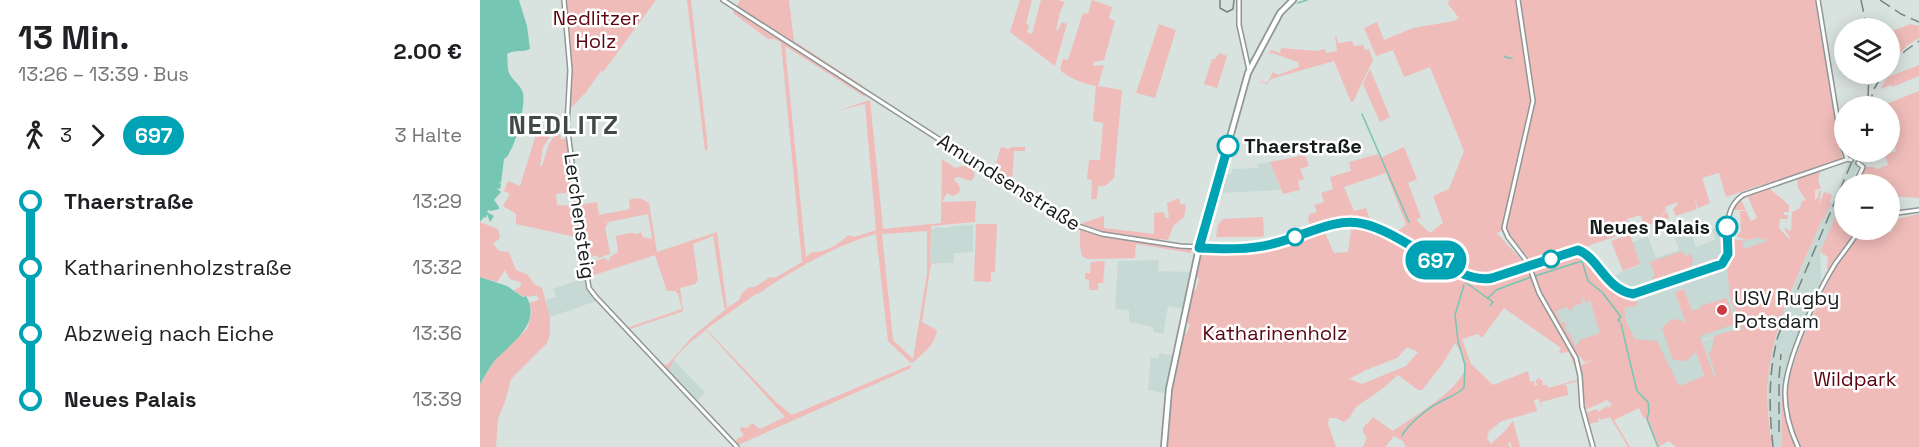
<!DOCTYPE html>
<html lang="de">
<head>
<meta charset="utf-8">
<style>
  :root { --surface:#fff; --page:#f6f6f6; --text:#202124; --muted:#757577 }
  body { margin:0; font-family:"Space Grotesk",sans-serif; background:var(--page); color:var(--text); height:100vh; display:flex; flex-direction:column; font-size:22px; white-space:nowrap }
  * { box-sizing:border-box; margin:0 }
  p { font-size:20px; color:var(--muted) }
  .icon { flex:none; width:33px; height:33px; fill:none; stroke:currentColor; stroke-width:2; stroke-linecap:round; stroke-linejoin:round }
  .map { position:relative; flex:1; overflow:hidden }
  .details { display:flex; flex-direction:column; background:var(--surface); width:480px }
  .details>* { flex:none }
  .badge { padding:0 12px; border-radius:20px; font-size:21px; line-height:39px }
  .buttons { position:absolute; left:1354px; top:18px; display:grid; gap:12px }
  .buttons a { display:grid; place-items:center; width:66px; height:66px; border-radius:50%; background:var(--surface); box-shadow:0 3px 15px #0003; font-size:30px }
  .map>.badge { position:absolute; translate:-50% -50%; box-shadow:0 0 0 3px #fff }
  .legs { display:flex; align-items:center; gap:9px; height:66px; padding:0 18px; font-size:20px }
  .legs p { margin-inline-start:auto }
  .headline { display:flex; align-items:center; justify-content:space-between; height:102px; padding:0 18px }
  h1 { font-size:33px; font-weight:700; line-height:45px }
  ul { padding:0 18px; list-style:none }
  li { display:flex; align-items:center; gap:21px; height:66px; font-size:22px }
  li i { display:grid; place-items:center; width:9px; height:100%; margin:0 8px; background:currentColor }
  li i::after { content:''; width:15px; height:15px; margin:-8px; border:4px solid; border-radius:50%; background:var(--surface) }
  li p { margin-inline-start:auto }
  li:first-child i { background:linear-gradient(#0000 50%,currentColor 0) }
  li:last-child i { background:linear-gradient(currentColor 50%,#0000 0) }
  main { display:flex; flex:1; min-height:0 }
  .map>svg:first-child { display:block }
  .built { fill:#c6d9d4 }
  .green { fill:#efbcb9; fill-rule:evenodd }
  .water { fill:#75c6b3 }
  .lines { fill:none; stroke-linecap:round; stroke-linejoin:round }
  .stream { stroke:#75c6b3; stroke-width:1.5 }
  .tertiary-casing { stroke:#8f9895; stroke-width:6 }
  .primary-casing { stroke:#8f9895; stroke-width:8 }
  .tertiary { stroke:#fff; stroke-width:3 }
  .primary { stroke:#fff; stroke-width:4.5 }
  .tram { stroke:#7a817f; stroke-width:1.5 }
  .rail { stroke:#7a817f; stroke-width:1.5; stroke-dasharray:12 6; stroke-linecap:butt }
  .line-1-casing { stroke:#fff; stroke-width:14 }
  .line-1 { stroke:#00a3b4; stroke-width:9 }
  .stop-1-dot { fill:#fff; stroke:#00a3b4; stroke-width:3 }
  .poi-dot { fill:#c93a41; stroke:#fff; stroke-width:2 }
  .labels { text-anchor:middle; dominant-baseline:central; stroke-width:5; stroke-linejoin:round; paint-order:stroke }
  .park-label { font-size:20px; fill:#5b0510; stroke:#fff }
  .stop-label { font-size:20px; font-weight:bold; fill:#171b1a; stroke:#fff; text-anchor:start }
  .street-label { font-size:20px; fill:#171b1a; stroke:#fff }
  .poi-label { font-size:20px; fill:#171b1a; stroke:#fff; text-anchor:start }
  .district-label { font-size:26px; font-weight:bold; letter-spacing:1.5px; fill:#414947; stroke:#fff }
</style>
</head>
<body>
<main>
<section class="details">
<div class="headline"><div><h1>13 Min.</h1><p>13:26 – 13:39 · Bus</p></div><b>2.00 €</b></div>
<div class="legs"><svg class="icon" aria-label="walk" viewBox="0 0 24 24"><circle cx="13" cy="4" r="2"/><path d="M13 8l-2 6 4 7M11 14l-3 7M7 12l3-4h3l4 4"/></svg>3<svg class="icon" aria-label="forward" viewBox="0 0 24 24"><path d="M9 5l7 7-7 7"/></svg><b class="badge" style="background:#00a3b4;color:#fff">697</b><p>3 Halte</p></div>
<ul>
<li><i style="color:#00a3b4"></i><b>Thaerstraße</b><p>13:29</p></li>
<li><i style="color:#00a3b4"></i><span>Katharinenholzstraße</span><p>13:32</p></li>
<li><i style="color:#00a3b4"></i><span>Abzweig nach Eiche</span><p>13:36</p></li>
<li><i style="color:#00a3b4"></i><b>Neues Palais</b><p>13:39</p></li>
</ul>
</section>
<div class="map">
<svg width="1439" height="447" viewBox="0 0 1439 447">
  <rect width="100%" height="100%" fill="#d8e2df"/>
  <!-- built -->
  <g class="built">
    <polygon points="1373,152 1383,152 1381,162 1369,184 1365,184 1365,194 1340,252 1342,292 1314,359 1306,387 1302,390 1302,447 1292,447 1288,402 1288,379 1291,356 1302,314 1341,222 1342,218 1344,219"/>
    <polygon points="790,162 801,190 737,193 742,174 748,175 752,173 752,169 778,168 778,164"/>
    <polygon points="1208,223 1216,247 1235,240 1232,229 1246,224 1247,239 1268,240 1288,234 1295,247 1250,296 1262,330 1257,330 1258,447 1222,341 1252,332 1221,340 1204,289 1196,292 1224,377 1199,386 1155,339 1146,324 1093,348 1072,312 1143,271 1159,266 1152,242 1168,237 1176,258 1199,250 1192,229"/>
    <polygon points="493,225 493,252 474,253 474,263 450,263 451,227 454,230 455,227 468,228 473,226"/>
    <polygon points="679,260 678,271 711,272 704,309 688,306 683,334 673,332 673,327 649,322 649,310 635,309 638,261"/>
    <polygon points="104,278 108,290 116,301 70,317 66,300 76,297 73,289"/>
    <polygon points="680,353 694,356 686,392 683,393 668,390 671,357 678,359"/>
    <polygon points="194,360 225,393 216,402 186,370"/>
  </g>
  <!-- green -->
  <g class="green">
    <polygon points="85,0 176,0 123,72 121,71 106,92 91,108 89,104 91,77"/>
    <polygon points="207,0 211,0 228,149 225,151"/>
    <path d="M260 0H309L314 41 383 86 385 97 305 46 326 257 332 252C342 254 362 243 368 235L374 237 396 230 385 104 357 111 390 100 403 229 461 223 462 159 475 168 491 164 495 176 491 181 479 177 474 178V180C479 184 481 187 479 193L473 196 467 193 462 202 496 201 495 222 451 226 450 263 461 264H451L442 322 457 330C455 345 445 351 434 362L431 363 408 341 396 234C363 242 308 272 280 293L276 294 226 329 297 403 312 415 430 365 431 368 258 445 256 440 264 435 260 430 261 427 267 428 272 423 280 429 305 417 226 330C212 341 192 355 189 372L198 380 196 381 147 328 202 309 198 294 195 291H187L175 255 108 277 107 264 125 258 128 261 130 260V257L138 252 136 236 150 233 159 234 160 231 163 237 172 239 168 214 123 223H129L125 227 130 254 119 258 115 255 108 259V262H107L98 205 117 202 119 215 150 209 149 200C158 197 161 198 169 203L177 252 237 232 247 308 259 300 262 293 270 287H275L290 277 295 278 322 262 301 43 295 39H288L253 13ZM447 231V274L433 359 413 340 402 234ZM233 236 244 307 246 309 212 337 188 364 183 366 150 329 201 312 203 310 200 288 215 284 218 280 213 244Z"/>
    <polygon points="540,0 552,0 546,24 549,25 547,32 552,34 561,0 578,0 585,2 580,12 576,30 578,30 582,22 587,24 575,66 530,32"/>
    <path d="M612 0 632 7 629 18 635 21 624 60 614 62 613 66 624 65 618 86 642 90 634 178 625 186H618L617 199H611L612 180 607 179 609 160H620L623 123 613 121 616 86C604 84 589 78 580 70L583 59 588 60 602 16 604 13 608 14Z"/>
    <path d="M969 0H1335L1362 158 1364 159 1282 187 1281 185 1246 197 1239 173 1222 178 1230 203 1218 208 1214 196 1217 209 1196 216 1193 209 1198 204 1197 202 1185 207 1186 210 1179 218 1187 211 1189 218 1181 220 1174 215 1173 223 1164 226 1161 215 1147 219 1152 231 1054 264 1033 240 1027 228 1017 233 1044 263C1032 271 1008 281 994 276 988 274 982 270 977 267L976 271 995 286 997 281 1012 280 1046 269 1049 271 1057 293 1055 294 1058 295 1094 358 1095 368 1089 352 1080 353 1079 351 1081 348 1024 308 1002 338 998 334 982 339 991 364 1013 385 1048 371 1050 382 1054 381 1055 386 1058 385 1055 382 1058 378 1063 381 1062 385H1067L1068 388 1097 380V372L1099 381 1083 385 1087 386 1088 395 1061 402 1062 410 1059 399 1054 400 1057 411 1022 421 1009 431 1007 438 1011 444 1027 429 1033 420 1040 447H1032L1030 441 1028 444 1030 447H926L923 441 914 436 905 447H883L887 438 883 432V428L893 417 913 431C930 419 987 386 985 365 985 357 979 349 975 343L961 366 942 390H938L918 375 902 389 876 407 870 417 864 422 856 418H849L848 424 856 447H686L691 394 703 332 707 333 710 324 705 322 713 290H716L719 279 716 276 722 250 758 251 781 248 844 231 854 253 868 252 872 223 850 226 814 238V233L830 227 828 219 830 214 837 212 834 205 844 202 841 193 853 189 850 177 871 171 869 162 898 154 900 158 924 147 937 179 928 183 941 217 936 220 950 233 963 223 953 196 969 189 984 151 950 67 924 77 913 50 896 56 884 28 897 22 904 40 933 28 974 21 979 18 968 4ZM906 173 926 224 921 229 913 232 890 221 886 208 874 211 864 187ZM927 347 938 352 926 366 882 384 869 379 886 370 917 358Z"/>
    <polygon points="679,24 696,30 675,98 656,93"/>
    <polygon points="1430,24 1439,26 1439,38 1429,44 1410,62 1410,45 1416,43 1412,31"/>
    <polygon points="856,35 858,43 872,41 874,46 883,45 885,50 889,49 893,60 873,102 871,102 854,61 791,79 787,84 779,82 782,82 783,78 783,83 788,82 793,72 798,75 819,67 818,62 792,53 789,54 783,64 791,50 800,53 801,48 836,51 845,49 846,53 857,51 855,36"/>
    <polygon points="739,53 747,56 737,88 724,84 732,59 735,59"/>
    <polygon points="1439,65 1439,76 1412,87 1411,85 1400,89 1408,77"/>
    <polygon points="890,69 910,117 900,122 883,84"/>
    <polygon points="1439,91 1439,198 1410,196 1410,184 1377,184 1385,167 1393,167 1397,169 1408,165 1405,155 1416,151 1413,143 1410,144 1410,106 1398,106 1398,105 1409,103"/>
    <polygon points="58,128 75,129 63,147 60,166 62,166 69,144 79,129 81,139 87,139 94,192 76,194 77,205 96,206 100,238 36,224 36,214 23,206 30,194 24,191 28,181 40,186"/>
    <polygon points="521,147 529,149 531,147 545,147 545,151 534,151 532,182 512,169 516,163"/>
    <polygon points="825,155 829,166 820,169 824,179 818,181 820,190 803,194 790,162"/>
    <path d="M1339 170 1340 172 1338 181 1341 188 1335 190V200L1338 198 1339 191H1341L1339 205 1344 192 1352 195 1350 202 1351 203 1344 219H1342L1341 222C1320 272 1293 323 1288 378 1286 401 1289 424 1292 447H1196L1189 441 1178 447 1166 419 1163 417 1159 408 1134 420 1150 447H1148L1130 417 1121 420 1119 417 1118 422 1109 424 1106 413 1117 409 1118 412 1128 405 1127 408 1131 406 1130 404 1133 405 1127 400 1105 410 1100 366 1111 361 1110 360 1108 362H1104L1100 356 1098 357 1101 363 1100 364 1092 347 1058 288 1054 278V266L1095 252H1101L1105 255C1118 270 1132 295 1154 296L1158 305 1145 308C1143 320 1150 329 1155 339L1177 341 1199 386 1224 376 1216 352 1206 361 1193 360 1182 328C1191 319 1196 316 1206 324L1195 292 1204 289 1212 311 1221 308 1220 306 1247 298 1255 324 1220 336 1234 376H1236L1229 353 1232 349 1234 336 1250 331 1262 330 1250 296 1247 269 1243 264 1248 257 1250 239 1266 241 1262 244 1264 249 1287 241V239L1282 240 1280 237 1268 240 1257 237 1259 233 1261 232 1260 211H1266L1271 221 1277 218 1268 197 1261 200 1266 210H1253L1252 212 1251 233H1254L1255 235 1250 236C1250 226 1248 217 1253 208 1261 191 1319 177 1339 170ZM1317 179 1318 188 1326 200 1322 201 1320 208 1312 212 1311 230 1308 231V228L1304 229 1310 238 1309 239 1299 228 1300 219H1308V215H1304V212H1309V205L1289 188ZM1101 298H1104L1106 303 1111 301 1112 306 1104 308 1112 307 1120 333 1099 340 1098 344 1095 346 1090 334 1086 331 1085 322 1081 323 1076 311 1087 307 1091 313 1090 310 1093 309V306L1103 303Z"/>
    <polygon points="1365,194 1365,230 1393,230 1411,232 1417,219 1439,214 1439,447 1302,447 1302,390 1306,387 1322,340 1352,273 1347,269 1348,257 1340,252"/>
    <polygon points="699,198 700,204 706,205 704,217 693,226 688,240 679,239 678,244 711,249 711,253 656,244 655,258 613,259 607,259 602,256 600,247 600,224 624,216 624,228 674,234 674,213 684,212 685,218 689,218 687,203"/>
    <polygon points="783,217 784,236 781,237 736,237 738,225 743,219"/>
    <path d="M0 222 18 229 20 238 13 244 19 251 29 252 36 270 48 275 54 284 62 288 70 317V333L67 343 31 379 25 402 18 418 16 447H0V384L15 360 47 329 52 312 49 303 59 300 57 295C47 298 42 297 34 290L39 288 42 283 30 279 25 270 17 282 0 277Z"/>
    <polygon points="496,224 517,224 515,272 511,272 511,282 494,281"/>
    <polygon points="1150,234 1160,264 1143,271 1131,241"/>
    <path d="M1246 239C1249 247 1247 257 1240 264L1183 283 1178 284 1175 278 1177 284 1163 289 1161 284 1173 280 1172 277 1175 276 1170 262 1203 251 1205 256 1211 254 1213 260 1211 267 1213 268 1217 267 1216 265 1227 261 1232 262 1233 259 1244 255 1240 243 1241 240Z"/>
    <polygon points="623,261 624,263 625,261 623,283 618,283 618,290 609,290 609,280 605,279 605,273 610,273 611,262"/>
  </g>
  <!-- water -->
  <g class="water">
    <path d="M0 0H39L47 26 50 49C42 53 35 49 27 54 28 60 27 68 29 73 32 80 40 84 43 93 46 105 35 153 24 159L21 183 18 182 21 184 20 189 16 188 21 192 14 200 19 207V209L11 211 8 210 7 212 14 216 10 222 7 214 6 218 4 217 0 222Z"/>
    <path d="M0 277 27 286 43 297 46 296C62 323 33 342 16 359 10 366 5 376 0 384Z"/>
  </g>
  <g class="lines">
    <!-- stream -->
    <g class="stream">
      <polyline points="818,3 827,0"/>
      <polyline points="1024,56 1028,58 1032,58"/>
      <polyline points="882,114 929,222"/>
      <polyline points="1055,276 1102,261 1108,281 1122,292 1141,317 1138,320 1140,322"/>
      <polyline points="985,282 1013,302 1010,306"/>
      <polyline points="1008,298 1016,290 1051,277"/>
      <polyline points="1141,324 1157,391 1168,402 1169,412 1167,419 1178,447"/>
      <path d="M922 436C926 426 948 408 958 403 967 398 976 395 984 388L985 365 978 341 975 315 984 285"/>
    </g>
    <!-- tertiary casing -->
    <g class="tertiary-casing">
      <g id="tertiary">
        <polyline points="84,0 90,70 87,125 107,276 109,288 116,297 257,447"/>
        <path d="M243 0 589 223 622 234 700 246 758 249 789 245 850 226 878 222 896 228 912 235 982 275 1001 280 1015 277 1098 250C1120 258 1126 293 1156 294L1239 266C1261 253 1233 216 1263 195L1368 159 1371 160"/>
        <polyline points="759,0 759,25 769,70"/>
        <polyline points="1038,0 1053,101 1024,228 1028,237 1048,263 1059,293 1096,358 1100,376 1102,407 1113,447"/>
        <polyline points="1338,0 1361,141 1367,159"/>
        <polyline points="1375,184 1383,167 1378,163"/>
        <polyline points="1410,214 1439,210"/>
        <path d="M1318 447C1310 430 1305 412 1305 393 1305 362 1338 291 1355 264 1363 253 1372 242 1379 230"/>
      </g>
    </g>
    <!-- primary casing -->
    <g class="primary-casing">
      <polyline id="primary" points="684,447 689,389 719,248 768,73 800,13 813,0"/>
    </g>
    <!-- tertiary -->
    <use href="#tertiary" class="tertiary"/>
    <!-- primary -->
    <use href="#primary" class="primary"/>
    <!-- tram -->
    <polyline class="tram" points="740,0 740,8 747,12 753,9 754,0"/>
    <!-- rail -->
    <g class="rail">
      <polyline points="1381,0 1387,28"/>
      <polyline points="1400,0 1421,14 1439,22"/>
      <polyline points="1410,65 1425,51 1439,41"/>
      <polyline points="1388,97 1389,74"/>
      <polyline points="1389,106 1394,89 1403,74"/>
      <polyline points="1299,432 1299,378 1301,354"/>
      <path d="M1293 447C1289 409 1288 374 1298 336L1376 152"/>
    </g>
  </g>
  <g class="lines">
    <!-- line-1 casing -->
    <g class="line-1-casing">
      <path id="line-1" d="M748 146 719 248C743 249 768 250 792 244 821 238 854 216 884 224 922 232 978 286 1012 278L1098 250C1119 258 1125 289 1153 294L1242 264 1248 254 1247 227"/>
    </g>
    <!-- line-1 -->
    <use href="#line-1" class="line-1"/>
  </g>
  <!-- markers -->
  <g class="stop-1-dot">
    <circle cx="748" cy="146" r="10"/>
    <circle cx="1247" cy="227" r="10"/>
    <circle cx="815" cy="237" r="8"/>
    <circle cx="1071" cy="259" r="8"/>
  </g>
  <circle class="poi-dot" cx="1242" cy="310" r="6"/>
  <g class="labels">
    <!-- park labels -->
    <g class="park-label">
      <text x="116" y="18">Nedlitzer<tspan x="116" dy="23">Holz</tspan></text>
      <text x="795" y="333">Katharinenholz</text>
      <text x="1375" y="379">Wildpark</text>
    </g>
    <!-- stop labels -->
    <g class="stop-label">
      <text x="764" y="146">Thaerstraße</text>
      <text x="1230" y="227" text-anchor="end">Neues Palais</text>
    </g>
    <!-- street labels -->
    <g class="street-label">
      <text transform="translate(529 182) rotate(32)">Amundsenstraße</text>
      <text transform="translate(100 216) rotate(82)">Lerchensteig</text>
    </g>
    <!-- poi labels -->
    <g class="poi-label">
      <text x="1254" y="298">USV Rugby<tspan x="1254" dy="23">Potsdam</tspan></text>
    </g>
    <!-- district labels -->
    <g class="district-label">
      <text x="84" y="125">NEDLITZ</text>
    </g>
  </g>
</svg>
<div class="buttons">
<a><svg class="icon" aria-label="layers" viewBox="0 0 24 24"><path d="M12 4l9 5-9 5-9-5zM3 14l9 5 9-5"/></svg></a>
<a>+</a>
<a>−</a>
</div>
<b class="badge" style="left:956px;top:260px;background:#00a3b4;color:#fff">697</b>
</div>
</main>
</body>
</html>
